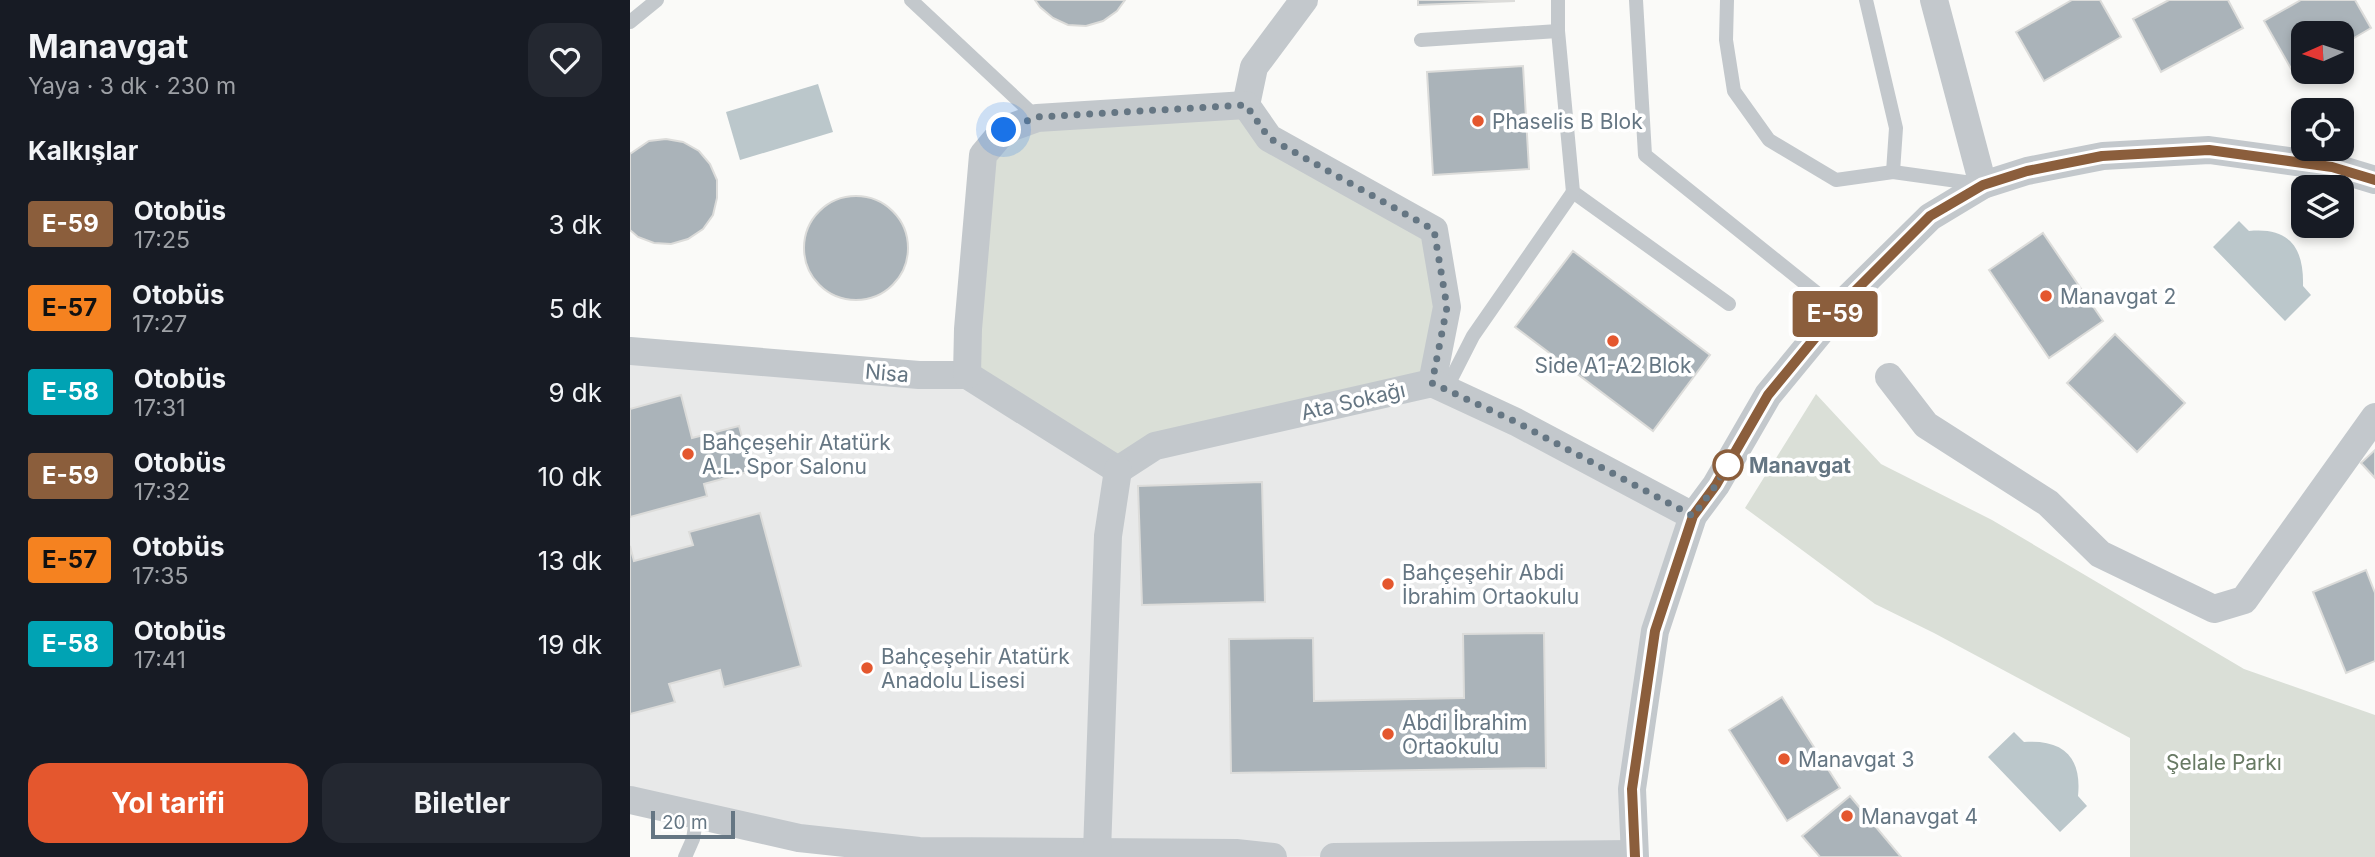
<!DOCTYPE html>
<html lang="tr">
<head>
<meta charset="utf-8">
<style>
  :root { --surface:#171b24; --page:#242831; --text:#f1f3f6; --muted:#9ea1a6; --accent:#e4572e }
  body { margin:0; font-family:Inter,sans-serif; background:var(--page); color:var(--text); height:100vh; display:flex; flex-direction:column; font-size:26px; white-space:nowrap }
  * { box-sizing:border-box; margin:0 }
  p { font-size:23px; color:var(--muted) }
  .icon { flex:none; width:38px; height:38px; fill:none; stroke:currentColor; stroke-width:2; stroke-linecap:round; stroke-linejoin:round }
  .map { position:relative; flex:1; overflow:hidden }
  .side { display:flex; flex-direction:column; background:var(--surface); width:630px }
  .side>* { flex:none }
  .badge { padding:0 14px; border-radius:5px; font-size:24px; line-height:46px }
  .needle { width:46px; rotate:267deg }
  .buttons { position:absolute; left:1661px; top:21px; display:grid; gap:14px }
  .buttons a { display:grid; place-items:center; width:63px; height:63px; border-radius:14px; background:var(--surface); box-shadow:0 4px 10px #0003; font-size:35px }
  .scale { position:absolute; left:21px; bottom:18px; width:84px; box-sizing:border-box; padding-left:7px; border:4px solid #657683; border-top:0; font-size:19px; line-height:24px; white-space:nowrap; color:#657683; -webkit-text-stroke:5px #fff; paint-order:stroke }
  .you { position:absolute; width:35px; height:35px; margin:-18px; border:5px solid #fff; border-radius:50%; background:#1a73e8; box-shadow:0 0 0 10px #1a73e833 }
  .map>.badge { position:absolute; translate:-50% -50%; box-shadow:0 0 0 4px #fff }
  h2 { padding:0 28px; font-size:26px; line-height:63px }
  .round { display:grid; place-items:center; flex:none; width:74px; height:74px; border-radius:21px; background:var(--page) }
  .summary { display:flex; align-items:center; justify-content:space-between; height:119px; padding:0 28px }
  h1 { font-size:33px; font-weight:700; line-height:52px }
  .action { display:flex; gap:14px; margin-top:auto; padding:14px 28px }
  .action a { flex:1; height:80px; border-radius:21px; background:var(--accent); color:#fff; font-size:28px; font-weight:700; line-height:80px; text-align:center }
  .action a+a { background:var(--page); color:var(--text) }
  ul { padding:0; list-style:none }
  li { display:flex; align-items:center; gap:21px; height:84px; padding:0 28px }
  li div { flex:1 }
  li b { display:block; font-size:26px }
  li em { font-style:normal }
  li .badge { min-width:77px; font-weight:700; text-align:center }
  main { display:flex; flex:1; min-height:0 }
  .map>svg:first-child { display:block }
  .built { fill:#e8e9e9 }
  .green { fill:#dadfd7 }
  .water { fill:#bbc7cb }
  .building { fill:#aab3b9; stroke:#dcdcda; stroke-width:2 }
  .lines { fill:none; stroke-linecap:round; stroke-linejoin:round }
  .service { stroke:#c3c8cc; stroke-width:14 }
  .minor { stroke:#c3c8cc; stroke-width:28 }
  .line-casing { stroke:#fff; stroke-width:16 }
  .line { stroke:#8b5e3c; stroke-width:10 }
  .walk { stroke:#657683; stroke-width:7; stroke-dasharray:0 12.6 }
  .poi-dot { fill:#e4572e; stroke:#fff; stroke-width:2.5 }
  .stop-dot { fill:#fff; stroke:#8b5e3c; stroke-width:3.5 }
  .labels { text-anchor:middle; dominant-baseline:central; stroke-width:7; stroke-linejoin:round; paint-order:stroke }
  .poi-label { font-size:21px; fill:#657683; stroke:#fff; text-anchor:start }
  .street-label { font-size:21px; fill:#657683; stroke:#fff }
  .stop-label { font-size:21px; font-weight:bold; fill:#657683; stroke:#fff; text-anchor:start }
  .park-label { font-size:21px; fill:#687a64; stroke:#fff }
</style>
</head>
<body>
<main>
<section class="side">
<div class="summary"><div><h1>Manavgat</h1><p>Yaya · 3 dk · 230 m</p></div><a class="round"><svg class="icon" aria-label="heart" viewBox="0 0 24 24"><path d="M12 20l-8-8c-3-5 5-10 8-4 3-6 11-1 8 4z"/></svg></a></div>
<h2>Kalkışlar</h2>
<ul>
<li><span class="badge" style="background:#8b5e3c;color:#fff">E-59</span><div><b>Otobüs</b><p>17:25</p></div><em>3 dk</em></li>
<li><span class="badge" style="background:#f58220;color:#111">E-57</span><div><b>Otobüs</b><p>17:27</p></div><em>5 dk</em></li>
<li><span class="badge" style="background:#00a3b4;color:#fff">E-58</span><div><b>Otobüs</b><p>17:31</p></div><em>9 dk</em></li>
<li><span class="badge" style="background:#8b5e3c;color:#fff">E-59</span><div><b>Otobüs</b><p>17:32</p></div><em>10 dk</em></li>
<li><span class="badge" style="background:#f58220;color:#111">E-57</span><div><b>Otobüs</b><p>17:35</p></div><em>13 dk</em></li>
<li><span class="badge" style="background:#00a3b4;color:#fff">E-58</span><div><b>Otobüs</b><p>17:41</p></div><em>19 dk</em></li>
</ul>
<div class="action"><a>Yol tarifi</a><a>Biletler</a></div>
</section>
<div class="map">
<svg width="1745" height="857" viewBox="0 0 1745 857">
  <rect width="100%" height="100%" fill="#fafaf8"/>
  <!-- built -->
  <polygon class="built" points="0,351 802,383 1063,516 1025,631 1004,854 643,857 289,851 0,800"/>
  <!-- green -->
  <g class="green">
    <polygon points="616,105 639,138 804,230 802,383 488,470 337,375 353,155 374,130"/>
    <polygon points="1186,394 1251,464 1362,520 1614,669 1745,715 1745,857 1500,857 1500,738 1304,633 1245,604 1115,508"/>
  </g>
  <!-- water -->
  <g class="water">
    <polygon points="188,84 203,132 110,160 96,112"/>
    <path d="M1609 221 1619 231C1660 227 1674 248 1673 286L1681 295 1655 321 1583 247Z"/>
    <path d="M1384 732 1394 742C1433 739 1452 757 1448 796L1457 806 1430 832 1358 757Z"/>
  </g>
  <!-- building -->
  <g class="building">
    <polygon points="405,0 495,0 487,11 473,21 456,26 438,25 423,18 410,7"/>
    <polygon points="788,0 884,0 884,1 788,5"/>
    <polygon points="1442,0 1470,0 1491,37 1414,81 1386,32"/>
    <polygon points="1539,0 1598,0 1613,28 1531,72 1503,19"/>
    <polygon points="1671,0 1725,0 1741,28 1712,45 1712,33 1673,33 1673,67 1663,72 1634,21"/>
    <polygon points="893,66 899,169 803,175 797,72"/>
    <polygon points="36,139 53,142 69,151 80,164 87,180 87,198 83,215 73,229 58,239 41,244 24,243 8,237 0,230 0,154 19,141"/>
    <circle cx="226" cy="248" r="52"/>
    <polygon points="1413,233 1473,321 1419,358 1359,270"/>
    <polygon points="943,251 1080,355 1023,431 885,327"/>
    <polygon points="1485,334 1555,403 1507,452 1437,383"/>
    <polygon points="51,395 62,438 109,426 121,471 74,484 77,496 0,517 0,409"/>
    <polygon points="1745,450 1745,478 1731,463"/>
    <polygon points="632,482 635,602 512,605 508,486"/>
    <polygon points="130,513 171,666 94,687 90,670 39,684 45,702 0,714 0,546 4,561 63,545 59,532"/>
    <polygon points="1736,570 1745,593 1745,661 1716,673 1683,592"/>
    <polygon points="914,633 916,768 601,773 599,639 683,638 684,701 834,698 833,634"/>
    <polygon points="1152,697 1210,788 1157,821 1099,730"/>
    <polygon points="1220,796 1271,857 1190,857 1172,836"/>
  </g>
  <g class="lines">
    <!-- service -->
    <g class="service">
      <polyline points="281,0 407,118"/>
      <polyline points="928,0 928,31 943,192 1099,304"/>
      <polyline points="1006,0 1015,155 1208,310"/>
      <polyline points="1097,0 1096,40 1104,91 1139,140 1206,180 1263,172 1349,184"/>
      <polyline points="1236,0 1266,128 1263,172"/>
      <polyline points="0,22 27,0"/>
      <polyline points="791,40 928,31"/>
      <polyline points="816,389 843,336 943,192"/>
      <polyline points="55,857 63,839 67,815"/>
    </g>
    <!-- minor -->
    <g class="minor">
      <polyline points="674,0 624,67 616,105 639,138 804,230 817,307 802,383"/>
      <polyline points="1304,0 1353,185"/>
      <polyline points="0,351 289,375 337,375 488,470"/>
      <polyline points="337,375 338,329 353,155 374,130 407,118 616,105"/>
      <polyline points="1259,377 1296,425 1418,503 1470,554 1584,609 1614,600 1745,417"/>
      <polyline points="488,470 525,446 802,383 886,422 1063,516"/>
      <polyline points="0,800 169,838 289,851 606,853 643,857"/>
      <polyline points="464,857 467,852 478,536 488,470"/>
      <polyline points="704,857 1004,854"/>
      <polyline points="1005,857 1002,789 1025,631 1063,516 1086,485 1138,395 1217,299 1300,217 1353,185 1397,171 1473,156 1579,150 1702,167 1745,180"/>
    </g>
  </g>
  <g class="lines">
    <!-- line casing -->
    <g class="line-casing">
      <polyline id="line" points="1005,857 1002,789 1025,631 1063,516 1086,485 1138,395 1217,299 1300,216 1353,185 1397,171 1472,156 1579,150 1702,167 1745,180"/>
    </g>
    <!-- line -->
    <use href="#line" class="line"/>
    <!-- walk -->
    <polyline class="walk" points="374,130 407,117 616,105 639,138 804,230 817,307 802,383 886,422 1063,516 1086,485 1099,462 1098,465"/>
  </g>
  <!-- markers -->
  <g class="poi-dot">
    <circle cx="848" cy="121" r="7"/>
    <circle cx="1416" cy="296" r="7"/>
    <circle cx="983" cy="341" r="7"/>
    <circle cx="58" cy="454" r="7"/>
    <circle cx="758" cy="584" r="7"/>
    <circle cx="237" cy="668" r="7"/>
    <circle cx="758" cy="734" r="7"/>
    <circle cx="1154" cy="759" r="7"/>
    <circle cx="1217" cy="816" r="7"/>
  </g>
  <circle class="stop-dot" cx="1098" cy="465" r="14"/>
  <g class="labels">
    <!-- poi labels -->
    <g class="poi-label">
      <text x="862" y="121">Phaselis B Blok</text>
      <text x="1430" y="296">Manavgat 2</text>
      <text x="983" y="365" text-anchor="middle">Side A1-A2 Blok</text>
      <text x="72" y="442">Bahçeşehir Atatürk<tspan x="72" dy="24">A.L. Spor Salonu</tspan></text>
      <text x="772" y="572">Bahçeşehir Abdi<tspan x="772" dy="24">İbrahim Ortaokulu</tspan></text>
      <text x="251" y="656">Bahçeşehir Atatürk<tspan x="251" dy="24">Anadolu Lisesi</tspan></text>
      <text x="772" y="722">Abdi İbrahim<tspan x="772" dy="24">Ortaokulu</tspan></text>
      <text x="1168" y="759">Manavgat 3</text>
      <text x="1231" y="816">Manavgat 4</text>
    </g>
    <!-- street labels -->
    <g class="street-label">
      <text transform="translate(257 373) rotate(5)">Nisa</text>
      <text transform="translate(723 401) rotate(-13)">Ata Sokağı</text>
    </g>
    <!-- stop labels -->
    <g class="stop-label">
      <text x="1119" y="465">Manavgat</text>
    </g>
    <!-- park labels -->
    <g class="park-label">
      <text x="1594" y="762">Şelale Parkı</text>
    </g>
  </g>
</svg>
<div class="buttons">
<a><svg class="needle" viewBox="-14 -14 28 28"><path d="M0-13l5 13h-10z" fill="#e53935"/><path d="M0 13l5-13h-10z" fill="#9ea1a6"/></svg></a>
<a><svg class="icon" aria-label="locate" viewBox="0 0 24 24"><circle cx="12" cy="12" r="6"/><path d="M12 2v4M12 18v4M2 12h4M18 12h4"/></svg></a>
<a><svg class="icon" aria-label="layers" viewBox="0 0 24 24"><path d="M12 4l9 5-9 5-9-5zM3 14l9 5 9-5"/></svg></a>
</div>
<div class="scale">20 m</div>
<div class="you" style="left:374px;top:130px"></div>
<b class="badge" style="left:1205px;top:314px;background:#8b5e3c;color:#fff">E-59</b>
</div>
</main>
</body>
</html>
